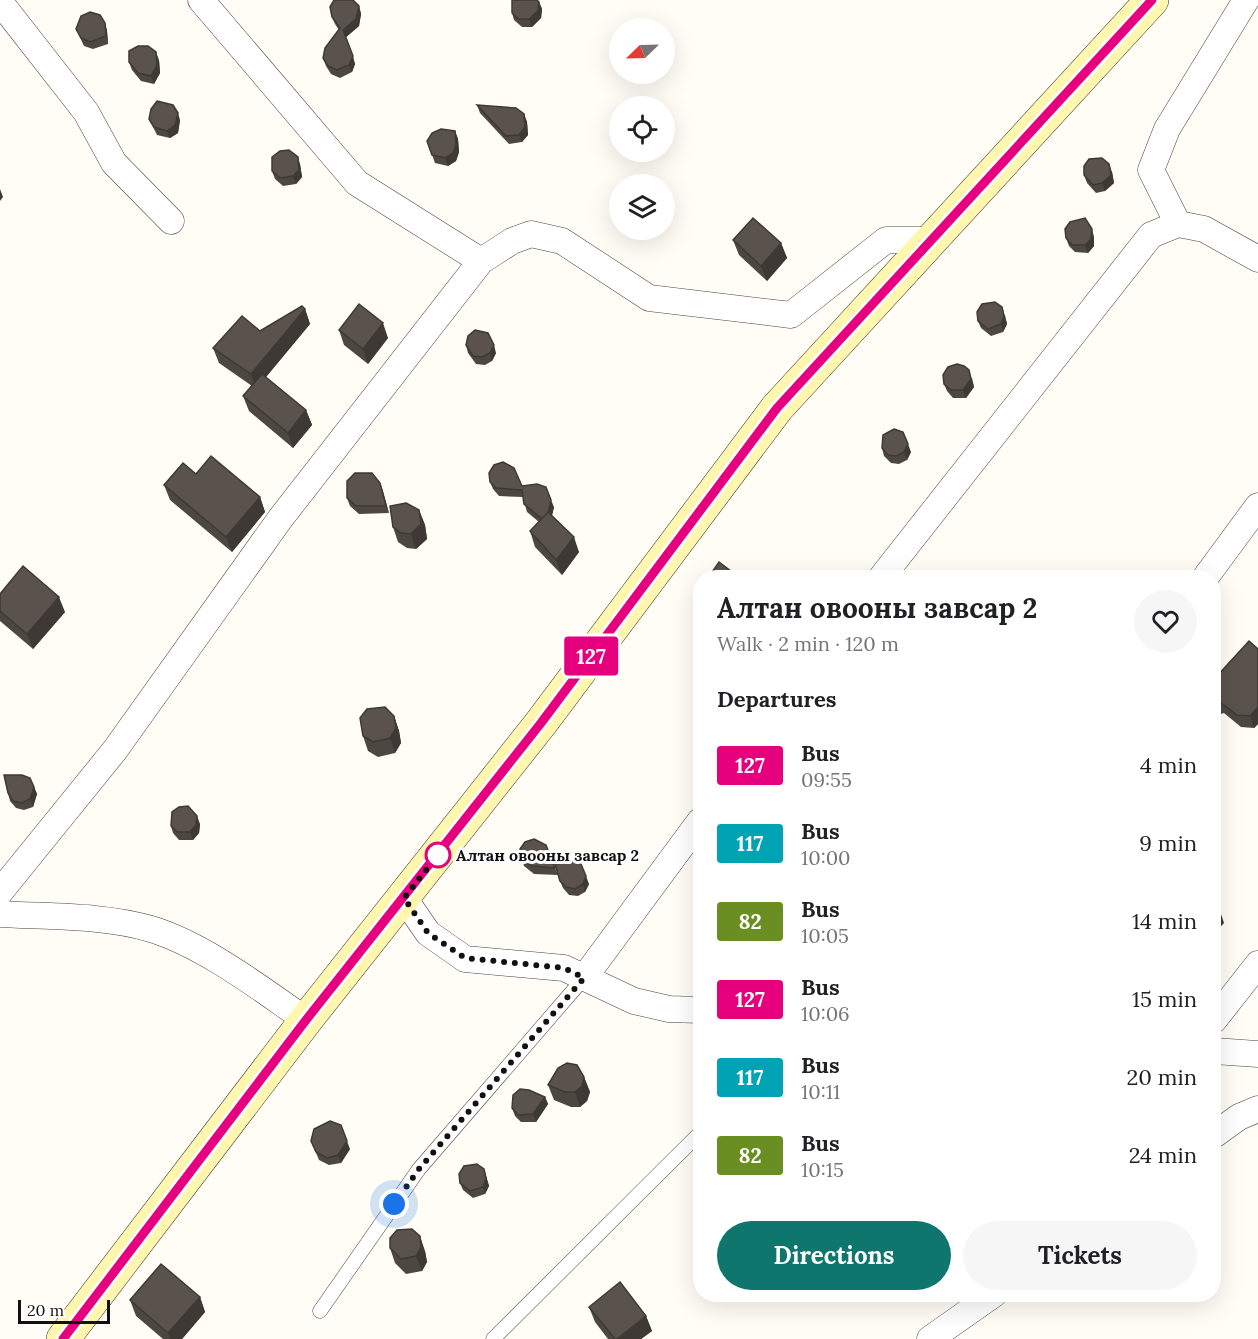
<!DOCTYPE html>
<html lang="en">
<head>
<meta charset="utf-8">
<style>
  :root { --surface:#fff; --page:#f6f6f6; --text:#202124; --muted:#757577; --accent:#0f766e }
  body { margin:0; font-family:Lora,serif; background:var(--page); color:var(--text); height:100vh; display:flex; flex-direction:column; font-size:22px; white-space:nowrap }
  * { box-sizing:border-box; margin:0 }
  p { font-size:20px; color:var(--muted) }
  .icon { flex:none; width:33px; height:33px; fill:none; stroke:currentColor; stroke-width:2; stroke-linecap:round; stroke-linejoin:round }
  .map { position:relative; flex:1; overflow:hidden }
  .panel { position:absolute; left:693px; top:570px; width:528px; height:732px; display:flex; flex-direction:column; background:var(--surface); border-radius:24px; box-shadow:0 6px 24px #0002 }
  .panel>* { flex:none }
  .badge { padding:0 12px; border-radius:4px; font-size:21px; line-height:39px }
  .needle { width:39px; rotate:247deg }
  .buttons { position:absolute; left:609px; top:18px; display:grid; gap:12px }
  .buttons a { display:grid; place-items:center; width:66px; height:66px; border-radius:50%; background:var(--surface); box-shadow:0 6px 24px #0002; font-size:30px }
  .scale { position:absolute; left:18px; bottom:15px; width:92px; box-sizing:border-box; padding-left:6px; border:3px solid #111; border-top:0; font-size:16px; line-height:21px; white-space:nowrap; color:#111; -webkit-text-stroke:4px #fff; paint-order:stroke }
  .you { position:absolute; width:30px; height:30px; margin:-15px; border:4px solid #fff; border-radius:50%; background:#1a73e8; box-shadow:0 0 0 9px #1a73e833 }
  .map>.badge { position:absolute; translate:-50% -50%; box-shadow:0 0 0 3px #fff }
  h2 { padding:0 24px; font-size:22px; line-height:54px }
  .round { display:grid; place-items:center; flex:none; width:63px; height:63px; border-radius:32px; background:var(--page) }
  .summary { display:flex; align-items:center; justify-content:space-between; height:102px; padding:0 24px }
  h1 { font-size:28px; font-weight:700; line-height:45px }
  .button { display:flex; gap:12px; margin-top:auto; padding:12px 24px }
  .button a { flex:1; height:69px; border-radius:36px; background:var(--accent); color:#fff; font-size:24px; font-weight:700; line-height:69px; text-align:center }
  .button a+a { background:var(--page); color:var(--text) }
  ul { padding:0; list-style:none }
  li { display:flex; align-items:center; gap:18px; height:78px; padding:0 24px }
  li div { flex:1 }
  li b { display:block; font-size:22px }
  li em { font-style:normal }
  li .badge { min-width:66px; font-weight:700; text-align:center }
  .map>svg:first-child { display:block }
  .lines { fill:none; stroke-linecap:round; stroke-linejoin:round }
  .service-casing { stroke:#444; stroke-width:15 }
  .minor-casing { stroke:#444; stroke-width:27 }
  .secondary-casing { stroke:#333; stroke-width:34 }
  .service { stroke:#fff; stroke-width:14 }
  .minor { stroke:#fff; stroke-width:26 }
  .secondary { stroke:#fff6b0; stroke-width:33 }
  .wall { fill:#4d4742 }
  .shaded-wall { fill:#3f3936 }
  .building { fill:#5a524d; stroke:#3f3936; stroke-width:1.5 }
  .line-casing { stroke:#fff; stroke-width:14 }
  .line { stroke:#e6007e; stroke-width:9 }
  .walk { stroke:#111; stroke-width:6; stroke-dasharray:0 10.8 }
  .stop-dot { fill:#fff; stroke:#e6007e; stroke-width:3 }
  .labels { text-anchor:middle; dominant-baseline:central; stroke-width:6; stroke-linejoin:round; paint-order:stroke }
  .stop-label { font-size:16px; font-weight:bold; fill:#111; stroke:#fff; text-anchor:start }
</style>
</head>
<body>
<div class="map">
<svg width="1258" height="1339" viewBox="0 0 1258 1339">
  <rect width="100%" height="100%" fill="#fffdf5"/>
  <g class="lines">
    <!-- service casing -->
    <g class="service-casing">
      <g id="service">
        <polyline points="320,1311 419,1169 584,978"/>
        <polyline points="493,1339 700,1133"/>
      </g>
    </g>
    <!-- minor casing -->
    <g class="minor-casing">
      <g id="minor">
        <polyline points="201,0 357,183 481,261"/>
        <polyline points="0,2 86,112 114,163 171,221"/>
        <polyline points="1178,224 1151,170 1167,129 1246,0"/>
        <polyline points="881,578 1151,235 1178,224 1204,229 1258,259"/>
        <polyline points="1205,578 1258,506"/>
        <polyline points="0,892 115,750 280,519 481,261 512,241 531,234 562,241 649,298 791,315 886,240 929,240"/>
        <polyline points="404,898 428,933 465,959 564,968 634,1001 669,1009 700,1010"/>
        <path d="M0 914C49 917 104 915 151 929 204 945 261 989 306 1020"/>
        <polyline points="584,978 700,821"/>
        <polyline points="1214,1020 1258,964"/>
        <polyline points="1214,1051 1258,1054"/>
        <polyline points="1214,1135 1239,1117 1258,1109"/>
        <polyline points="930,1339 994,1294"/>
      </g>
    </g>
    <!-- secondary casing -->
    <g class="secondary-casing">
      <polyline id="secondary" points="63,1339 306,1020 541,723 777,408 1152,0"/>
    </g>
    <!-- service -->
    <use href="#service" class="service"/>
    <!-- minor -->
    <use href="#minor" class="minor"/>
    <!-- secondary -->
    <use href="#secondary" class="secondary"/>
  </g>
  <!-- wall -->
  <g class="wall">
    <polygon points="539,2 542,9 541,18 532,27 522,27 514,20 512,13"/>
    <polygon points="359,6 361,14 359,26 345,38 355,64 352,72 340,78 331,74 326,66 323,58 339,30 335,24 332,17"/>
    <polygon points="105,23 107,31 108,44 93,49 84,46 76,29"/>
    <polygon points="159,60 160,73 154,84 141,81 132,70 129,62"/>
    <polygon points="477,105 524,114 527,122 528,135 522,142 509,144 480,113"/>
    <polygon points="149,119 180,120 178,133 170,138 157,135"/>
    <polygon points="455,131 458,139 459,152 456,161 448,166 435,163 427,141"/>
    <polygon points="300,164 302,177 296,184 283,186 275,179 272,171"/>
    <polygon points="1112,172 1114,183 1105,191 1096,193 1087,183 1084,175"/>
    <polygon points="1094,237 1094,246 1088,253 1075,252 1069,246 1066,238"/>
    <polygon points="733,240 781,243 787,258 767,281 739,255"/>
    <polygon points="305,309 310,324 266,377 306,410 312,425 293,448 249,411 243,396 252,386 219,363 213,348 260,331"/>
    <polygon points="1005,315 1007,324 1003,332 991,336 981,328 978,321"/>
    <polygon points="339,330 388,338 368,364 344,345"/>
    <polygon points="466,345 496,353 492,361 485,365 476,364 468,353"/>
    <polygon points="972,378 974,387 966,398 953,398 947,391 944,384"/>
    <polygon points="882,448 911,452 907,460 899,464 891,463 884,456"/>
    <polygon points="196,474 260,497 265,512 232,552 170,500 164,485"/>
    <polygon points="490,482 522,486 554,507 552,516 579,552 562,575 535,547 530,531 539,522 527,512 523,497 499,496 493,489"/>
    <polygon points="380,483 389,513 359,514 350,506 347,498"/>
    <polygon points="419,510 425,525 427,539 416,549 407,548 398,542 393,527"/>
    <polygon points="0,594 65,612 33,649 0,621"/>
    <polygon points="1258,649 1258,724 1254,728 1241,727 1224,713 1214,716 1214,677 1217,676"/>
    <polygon points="394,716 399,731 401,743 395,753 378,757 368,751 363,736"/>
    <polygon points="34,787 37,794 33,807 24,810 16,808 10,801 8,793"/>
    <polygon points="200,824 199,833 193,840 179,840 173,833 171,826"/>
    <polygon points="522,859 555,868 558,875 534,874 524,866"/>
    <polygon points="560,881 589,884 585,892 578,896 569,895 563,888"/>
    <polygon points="584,1077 590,1092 587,1101 580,1107 571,1107 554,1100 548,1085"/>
    <polygon points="545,1097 548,1104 536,1122 521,1122 515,1116 512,1108"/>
    <polygon points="311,1141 350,1149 341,1163 329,1165 319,1160"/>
    <polygon points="484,1169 489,1186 485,1194 473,1198 463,1190 460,1183"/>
    <polygon points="390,1248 425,1251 427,1262 422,1271 406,1274 395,1263"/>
    <polygon points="200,1297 205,1312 182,1339 163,1339 136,1316 130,1300"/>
    <polygon points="589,1307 646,1316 652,1331 641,1339 608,1339 595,1322"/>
  </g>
  <!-- shaded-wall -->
  <g class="shaded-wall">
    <polygon points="539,2 542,9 541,18 532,27 529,19"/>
    <polygon points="359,6 361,14 359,26 345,38 343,30"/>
    <polygon points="105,23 107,31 108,44 106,36"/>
    <polygon points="156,52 159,60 160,73 154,84 151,76"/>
    <polygon points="353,56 355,64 352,72 349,65"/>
    <polygon points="178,113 180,120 178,133 170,138 167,131"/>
    <polygon points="524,114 527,122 528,135 522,142 519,135"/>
    <polygon points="455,131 458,139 459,152 456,161 448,166 445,158"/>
    <polygon points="298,157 300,164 302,177 296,184 293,176"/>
    <polygon points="1109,164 1112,172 1114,183 1105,191 1102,183"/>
    <polygon points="0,189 3,197 0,201"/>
    <polygon points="1092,229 1094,237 1094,246 1088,253 1085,245"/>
    <polygon points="781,243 787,258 767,281 761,266"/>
    <polygon points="1002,307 1007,324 1003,332 1001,324"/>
    <polygon points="305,309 310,324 256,389 251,374"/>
    <polygon points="383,323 388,338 368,364 363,349"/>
    <polygon points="494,345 496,353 492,361 490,353"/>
    <polygon points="969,370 974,387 966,398 963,390"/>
    <polygon points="306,410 312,425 293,448 288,433"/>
    <polygon points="908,444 911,452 907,460 904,452"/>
    <polygon points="380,483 383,491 389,513 386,506"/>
    <polygon points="260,497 265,512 232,552 226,537"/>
    <polygon points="551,500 554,507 548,530 545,522"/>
    <polygon points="419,510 425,525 427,539 416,549 411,534"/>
    <polygon points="574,537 579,552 562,575 556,560"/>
    <polygon points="59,597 65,612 33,649 27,634"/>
    <polygon points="1258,707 1258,724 1254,728 1250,716"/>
    <polygon points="394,716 399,731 401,743 395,753 390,738"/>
    <polygon points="34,787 37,794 33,807 30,799"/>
    <polygon points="197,816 200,824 199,833 193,840 190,832"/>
    <polygon points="586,876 589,884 585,892 583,884"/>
    <polygon points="1219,908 1224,923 1214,934 1214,914"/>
    <polygon points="584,1077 590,1092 587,1101 580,1107 575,1092"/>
    <polygon points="545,1097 548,1104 536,1122 533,1114"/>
    <polygon points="347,1141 350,1149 341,1163 338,1155"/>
    <polygon points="484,1169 489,1186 485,1194 483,1187"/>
    <polygon points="420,1236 425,1251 427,1262 422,1271 416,1256"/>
    <polygon points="200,1297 205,1312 182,1339 170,1339 168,1333"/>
    <polygon points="646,1316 652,1331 641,1339 617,1339"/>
  </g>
  <!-- building -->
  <g class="building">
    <polygon points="334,0 353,0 359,6 356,19 343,30 353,56 349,65 337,70 328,66 323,58 325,48 340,28 332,17 330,7"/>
    <polygon points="512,0 537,0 539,2 538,11 529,19 519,19 512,13"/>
    <polygon points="90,12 100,15 105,23 106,36 90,42 81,38 76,29 81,16"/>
    <polygon points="138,46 148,46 156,52 157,65 151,76 138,73 129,62 129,51"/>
    <polygon points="157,101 173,105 178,113 175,125 167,131 154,127 149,119 151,109"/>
    <polygon points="477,105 516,108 524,114 525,127 519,135 506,136"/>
    <polygon points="441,129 455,131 456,145 453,153 445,158 432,155 427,141 432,133"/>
    <polygon points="289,150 298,157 299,170 293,176 280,178 272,171 272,157 280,151"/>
    <polygon points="1102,158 1109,164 1111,175 1102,183 1093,185 1084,175 1084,166 1089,159"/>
    <polygon points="753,218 781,243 761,266 733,240"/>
    <polygon points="1085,218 1092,229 1091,239 1085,245 1072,245 1066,238 1065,229 1070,222"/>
    <polygon points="995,302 1002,307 1004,316 1001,324 988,329 978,321 977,312 982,304"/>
    <polygon points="359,304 383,323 363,349 339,330"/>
    <polygon points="302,306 305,309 251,374 213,348 242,316 260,331"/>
    <polygon points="475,330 488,333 494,345 490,353 482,357 473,356 466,345 468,336"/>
    <polygon points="957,364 964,366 969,370 971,379 963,390 951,390 944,384 943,375 948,367"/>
    <polygon points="262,374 306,410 288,433 243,396"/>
    <polygon points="894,429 903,432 908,444 904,452 897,456 888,455 882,448 883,435"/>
    <polygon points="211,456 260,497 226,537 164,485 183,463 196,474"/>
    <polygon points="503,462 514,468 522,486 537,484 546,487 551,500 548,513 542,519 524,504 522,490 496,488 490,482 489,473 494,465"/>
    <polygon points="355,473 372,473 380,483 386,506 356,506 347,498 347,481"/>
    <polygon points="406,503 419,510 421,524 411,534 401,533 393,527 390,506"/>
    <polygon points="548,512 574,537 556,560 530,531"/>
    <polygon points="719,562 740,578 708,578"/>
    <polygon points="23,566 59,597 27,634 0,611 0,594"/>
    <polygon points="1249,641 1258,649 1258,707 1250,716 1237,715 1220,702 1214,703 1214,677 1217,676"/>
    <polygon points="385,707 394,716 396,728 390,738 373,742 363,736 360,718 367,709"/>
    <polygon points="4,775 22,775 30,778 34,787 30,799 22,803 13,801 8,793"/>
    <polygon points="188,806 197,816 196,825 190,832 177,832 171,826 172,812 179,807"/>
    <polygon points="534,839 546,845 555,868 532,866 522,859 520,849 525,842"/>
    <polygon points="573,861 581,864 586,876 583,884 575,889 566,887 560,881 555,864"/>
    <polygon points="1214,903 1219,908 1214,914"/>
    <polygon points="567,1063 577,1065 584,1077 582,1086 575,1092 565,1092 548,1085 558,1068"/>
    <polygon points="520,1089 529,1090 545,1097 533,1114 518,1115 512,1108 513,1095"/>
    <polygon points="330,1121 341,1125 347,1141 338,1155 327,1158 316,1152 311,1141 314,1129"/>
    <polygon points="477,1164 484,1169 486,1178 483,1187 470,1191 460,1183 459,1174 464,1166"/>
    <polygon points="412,1229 420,1236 421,1247 416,1256 401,1259 390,1248 390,1238 397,1230"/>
    <polygon points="161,1264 200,1297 168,1333 130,1300"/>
    <polygon points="620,1282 646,1316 617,1339 615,1339 589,1307"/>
  </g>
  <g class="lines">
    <!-- line casing -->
    <g class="line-casing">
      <polyline id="line" points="63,1339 306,1020 541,723 777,408 1152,0"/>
    </g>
    <!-- line -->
    <use href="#line" class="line"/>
    <!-- walk -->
    <polyline class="walk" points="394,1204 419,1169 584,978 564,968 465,958 428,933 404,898 438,855"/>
  </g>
  <!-- markers -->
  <circle class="stop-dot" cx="438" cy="855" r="12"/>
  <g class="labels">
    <!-- stop labels -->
    <g class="stop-label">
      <text x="456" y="855">Алтан овооны завсар 2</text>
    </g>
  </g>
</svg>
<div class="buttons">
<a><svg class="needle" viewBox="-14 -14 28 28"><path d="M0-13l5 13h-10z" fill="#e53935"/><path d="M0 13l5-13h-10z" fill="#757577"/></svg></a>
<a><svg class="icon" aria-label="locate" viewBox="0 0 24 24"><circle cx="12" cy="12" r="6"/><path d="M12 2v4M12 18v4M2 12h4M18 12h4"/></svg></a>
<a><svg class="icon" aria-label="layers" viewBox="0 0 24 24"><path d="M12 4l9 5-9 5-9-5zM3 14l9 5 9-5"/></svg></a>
</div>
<div class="scale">20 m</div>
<div class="you" style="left:394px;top:1204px"></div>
<b class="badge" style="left:591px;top:656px;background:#e6007e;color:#fff">127</b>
<section class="panel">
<div class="summary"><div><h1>Алтан овооны завсар 2</h1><p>Walk · 2 min · 120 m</p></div><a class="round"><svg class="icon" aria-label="heart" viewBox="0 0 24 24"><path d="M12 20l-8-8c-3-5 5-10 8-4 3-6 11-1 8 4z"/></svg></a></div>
<h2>Departures</h2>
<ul>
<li><span class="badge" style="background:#e6007e;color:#fff">127</span><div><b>Bus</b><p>09:55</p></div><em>4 min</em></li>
<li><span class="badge" style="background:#00a3b4;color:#fff">117</span><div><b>Bus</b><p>10:00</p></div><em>9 min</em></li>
<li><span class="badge" style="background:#6b8e23;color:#fff">82</span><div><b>Bus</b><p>10:05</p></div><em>14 min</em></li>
<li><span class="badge" style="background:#e6007e;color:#fff">127</span><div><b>Bus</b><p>10:06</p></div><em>15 min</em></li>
<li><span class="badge" style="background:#00a3b4;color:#fff">117</span><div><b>Bus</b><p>10:11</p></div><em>20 min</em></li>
<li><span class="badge" style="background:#6b8e23;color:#fff">82</span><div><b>Bus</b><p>10:15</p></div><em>24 min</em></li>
</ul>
<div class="button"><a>Directions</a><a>Tickets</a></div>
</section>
</div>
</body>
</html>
